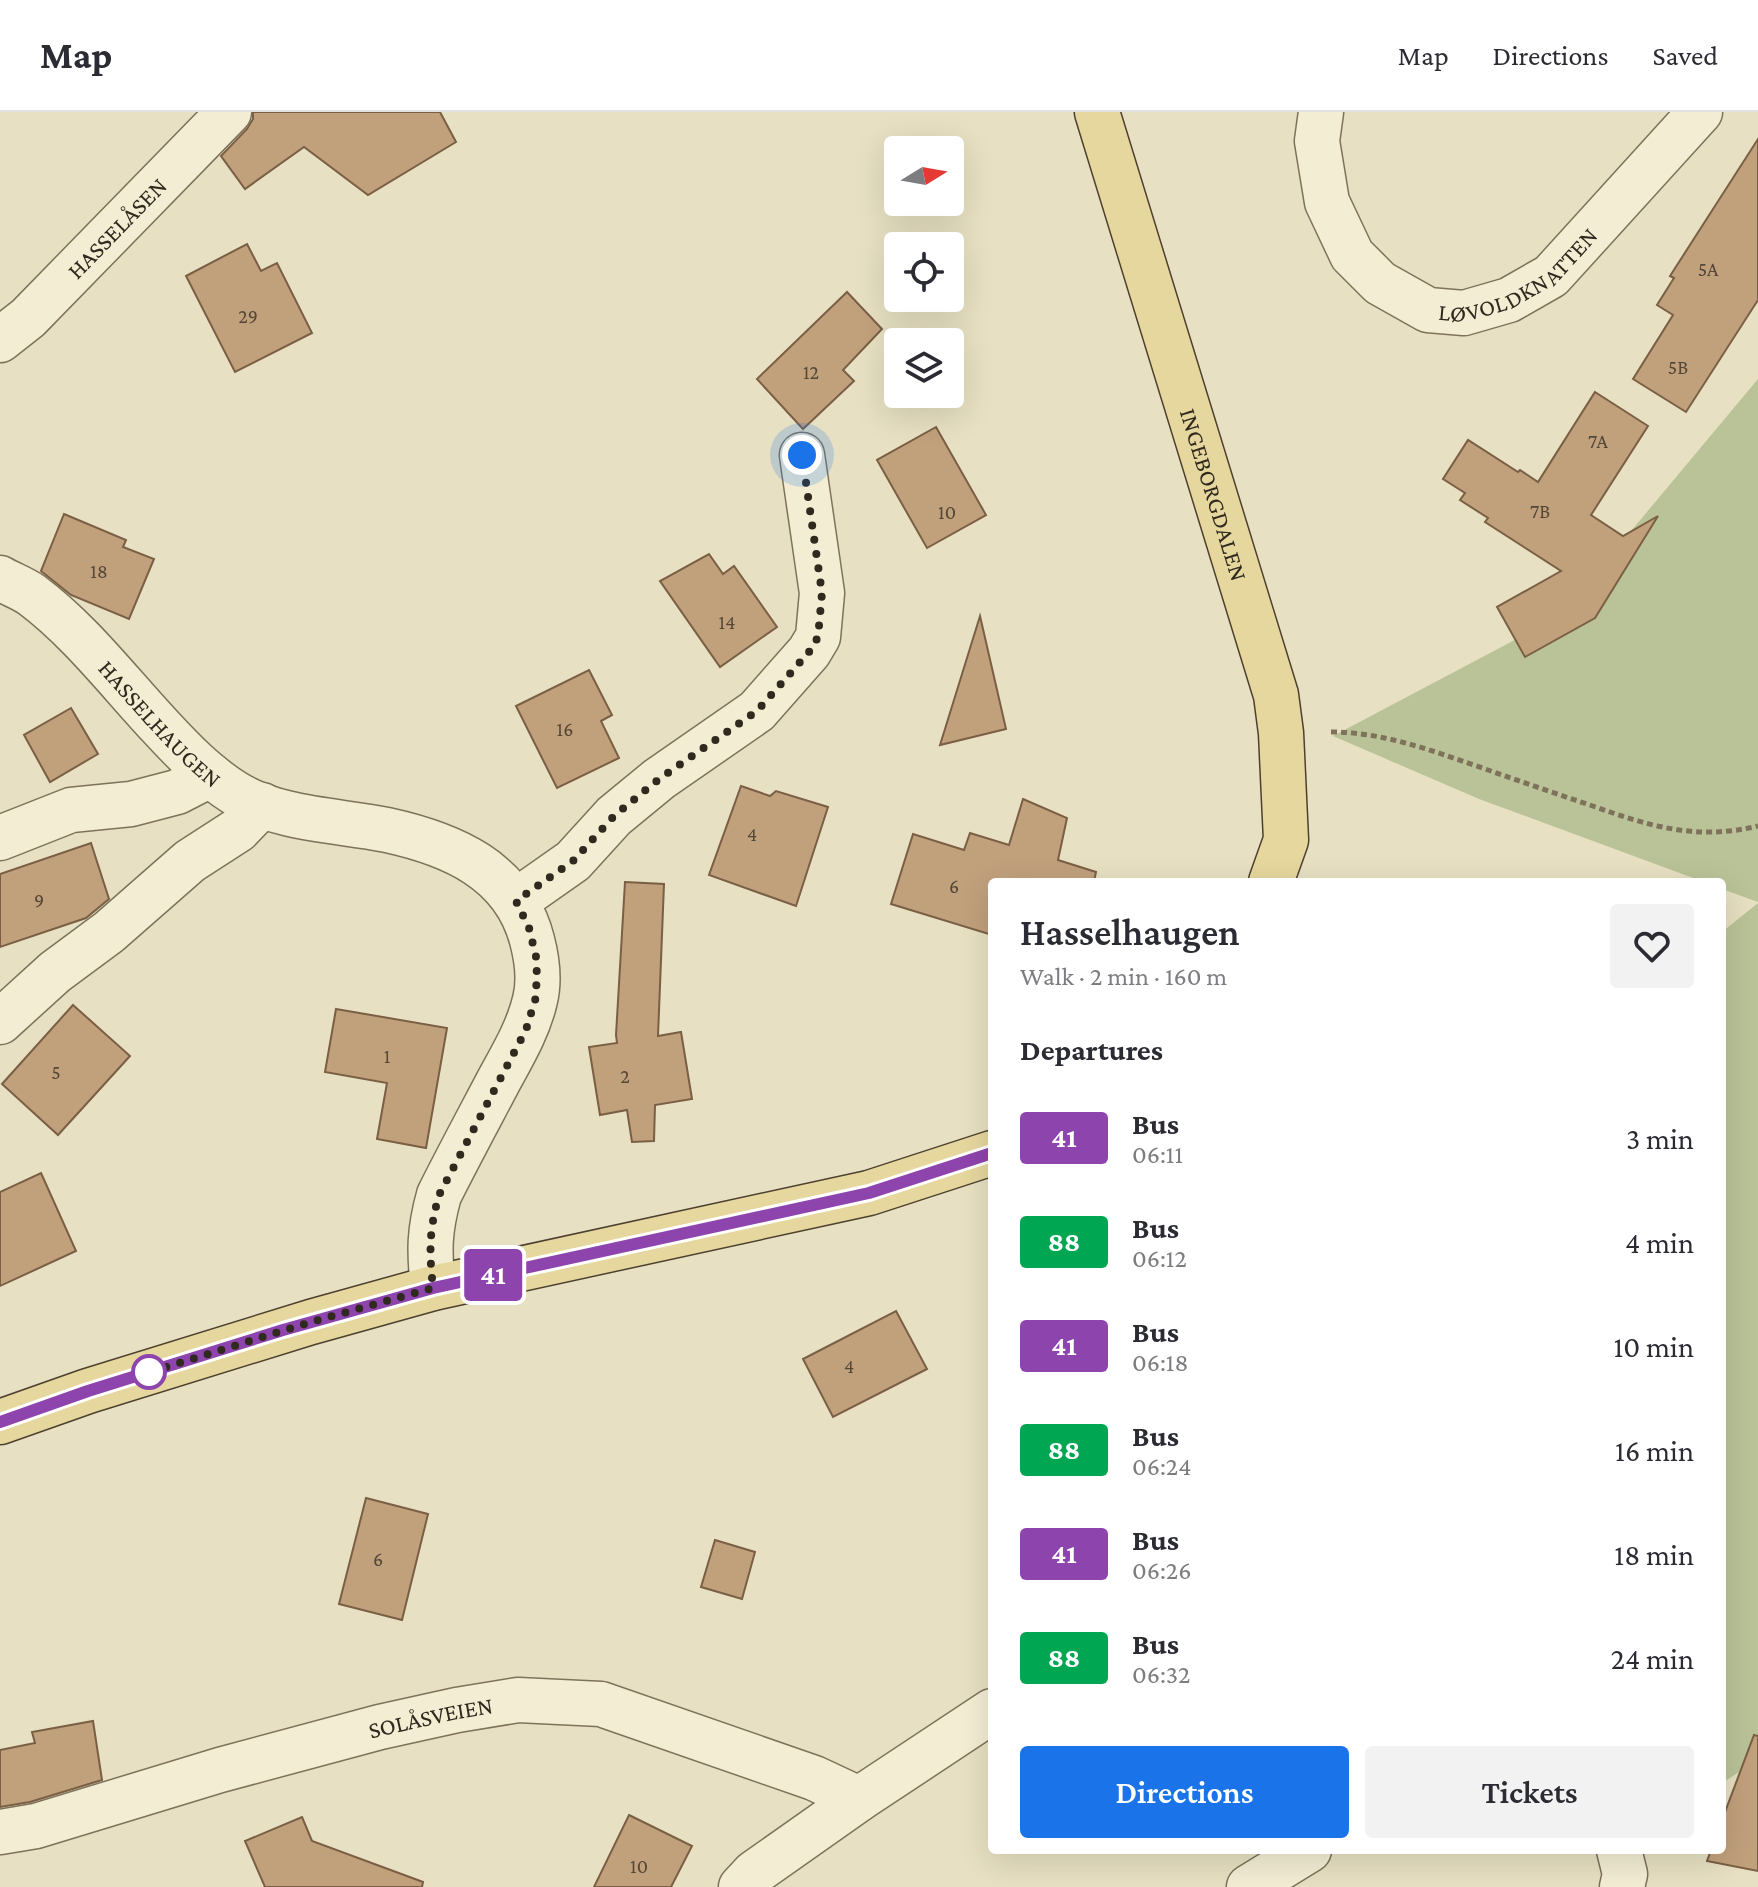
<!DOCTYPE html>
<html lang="en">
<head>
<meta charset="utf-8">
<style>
  :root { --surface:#fff; --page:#f2f2f3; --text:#2b2b33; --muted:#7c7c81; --line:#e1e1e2; --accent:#1a73e8 }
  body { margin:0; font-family:"Crimson Pro",serif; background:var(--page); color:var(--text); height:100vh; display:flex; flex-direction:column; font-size:30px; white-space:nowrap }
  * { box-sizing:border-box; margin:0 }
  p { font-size:26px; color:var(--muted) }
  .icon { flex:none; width:44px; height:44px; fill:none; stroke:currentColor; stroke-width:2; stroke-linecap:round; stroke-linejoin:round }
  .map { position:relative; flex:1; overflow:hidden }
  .sheet { position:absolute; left:988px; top:766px; width:738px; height:976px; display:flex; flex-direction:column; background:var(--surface); border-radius:8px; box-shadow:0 8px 32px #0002 }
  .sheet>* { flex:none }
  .badge { padding:0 16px; border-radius:6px; font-size:28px; line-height:52px }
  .needle { width:52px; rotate:79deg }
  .controls { position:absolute; left:884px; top:24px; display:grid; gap:16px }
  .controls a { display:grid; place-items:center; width:80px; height:80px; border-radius:8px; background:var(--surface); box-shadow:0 8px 32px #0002; font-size:40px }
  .you { position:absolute; width:40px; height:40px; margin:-20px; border:6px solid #fff; border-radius:50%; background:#1a73e8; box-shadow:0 0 0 12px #1a73e833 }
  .map>.badge { position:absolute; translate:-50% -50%; box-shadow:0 0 0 4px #fff }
  h2 { padding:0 32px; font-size:30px; line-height:72px }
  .round { display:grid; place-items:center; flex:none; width:84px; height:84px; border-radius:8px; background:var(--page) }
  .overview { display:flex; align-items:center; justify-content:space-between; height:136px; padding:0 32px }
  h1 { font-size:38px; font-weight:600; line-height:60px }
  .cta { display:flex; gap:16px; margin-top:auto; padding:16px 32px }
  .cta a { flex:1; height:92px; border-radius:8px; background:var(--accent); color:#fff; font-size:32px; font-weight:600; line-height:92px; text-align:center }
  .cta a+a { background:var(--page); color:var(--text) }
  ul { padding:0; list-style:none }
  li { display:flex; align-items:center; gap:24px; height:104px; padding:0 32px }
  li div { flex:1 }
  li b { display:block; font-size:30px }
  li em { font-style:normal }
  li .badge { min-width:88px; font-weight:700; text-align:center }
  header { display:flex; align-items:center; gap:48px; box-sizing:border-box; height:112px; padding:0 40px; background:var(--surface); border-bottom:2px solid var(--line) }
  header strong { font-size:38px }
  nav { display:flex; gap:44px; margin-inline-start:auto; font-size:28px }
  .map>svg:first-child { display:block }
  .green { fill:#bac397 }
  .building { fill:#c1a07c; stroke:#7a5f44; stroke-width:2 }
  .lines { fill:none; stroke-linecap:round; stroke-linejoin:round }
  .minor-casing { stroke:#7e725b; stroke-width:47 }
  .major-casing { stroke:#4d402f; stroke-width:47 }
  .path { stroke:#7e725b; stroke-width:5; stroke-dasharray:6 4; stroke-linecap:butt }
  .minor { stroke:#f3edd4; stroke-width:44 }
  .major { stroke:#e6d79e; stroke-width:44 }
  .line-casing { stroke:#fff; stroke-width:18 }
  .line { stroke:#8e44ad; stroke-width:12 }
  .walk { stroke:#30291e; stroke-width:8; stroke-dasharray:0 14.4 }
  .stop-dot { fill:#fff; stroke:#8e44ad; stroke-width:4 }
  .labels { text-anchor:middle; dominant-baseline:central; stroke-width:6; stroke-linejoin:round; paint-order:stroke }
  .number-label { font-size:20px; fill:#544736 }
  .street-label { font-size:24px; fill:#30291e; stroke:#f0ead0 }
</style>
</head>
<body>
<header>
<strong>Map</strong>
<nav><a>Map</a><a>Directions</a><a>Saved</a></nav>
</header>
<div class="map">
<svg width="1758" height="1775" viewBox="0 0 1758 1775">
  <rect width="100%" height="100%" fill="#e7e0c2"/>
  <!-- green -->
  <g class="green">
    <polygon points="1758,267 1758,790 1722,777 1722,770 1704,770 1479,687 1333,624 1560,504"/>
    <polygon points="1758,791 1758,1648 1722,1671 1722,820"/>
  </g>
  <!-- building -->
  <g class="building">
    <polygon points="253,0 440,0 456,30 368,83 304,35 245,77 221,44 247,17 253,7"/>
    <polygon points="1758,27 1758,188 1686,300 1633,267 1673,203 1657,193 1674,166 1670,164"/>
    <polygon points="247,132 261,159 277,151 312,221 235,260 186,164"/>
    <polygon points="847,180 882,217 843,258 854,269 803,317 757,267"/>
    <polygon points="1595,280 1648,314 1591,403 1623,424 1658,404 1595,506 1525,545 1497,495 1561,459 1485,410 1488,406 1460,388 1465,381 1443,367 1468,328 1518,360 1520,358 1538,370"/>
    <polygon points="936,315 986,403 927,436 877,348"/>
    <polygon points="64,402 126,428 123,435 154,447 129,507 71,483 41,459"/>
    <polygon points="709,442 723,462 734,454 777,515 720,555 660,469"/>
    <polygon points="980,504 1006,617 940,633"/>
    <polygon points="589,558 612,603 601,609 619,646 557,676 516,594"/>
    <polygon points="71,596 98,642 50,670 24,623"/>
    <polygon points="741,674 770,684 776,679 828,695 796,794 709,763"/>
    <polygon points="1023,687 1067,706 1058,748 1096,760 1094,770 992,770 992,823 891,792 913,722 964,738 970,721 1009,733"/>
    <polygon points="91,731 109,787 86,806 0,835 0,762"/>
    <polygon points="625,770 664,772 658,924 681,920 692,987 655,993 654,1029 632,1030 627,998 600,1003 589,935 617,931 616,923"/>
    <polygon points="73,893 130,944 58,1023 2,972"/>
    <polygon points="336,897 447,916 426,1036 377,1027 387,971 325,960"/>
    <polygon points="41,1061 76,1139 0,1174 0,1080"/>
    <polygon points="896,1199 927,1257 833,1305 803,1247"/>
    <polygon points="366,1386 428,1402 402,1508 339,1492"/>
    <polygon points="715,1428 755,1440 742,1487 701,1475"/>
    <polygon points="93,1609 102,1668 30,1690 0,1695 0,1638 35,1631 32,1620"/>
    <polygon points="1754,1623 1758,1624 1758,1759 1707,1749 1711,1738 1722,1738 1722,1708"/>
    <polygon points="629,1703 692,1734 671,1775 594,1775"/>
    <polygon points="302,1705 312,1729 423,1770 422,1775 265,1775 245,1729"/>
  </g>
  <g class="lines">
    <!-- minor casing -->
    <g class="minor-casing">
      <g id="minor">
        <path id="s1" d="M1321 0 1317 29 1327 90 1352 143 1380 171 1428 198 1464 201 1509 188 1551 164 1700 0"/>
        <path id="s2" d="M0 228 28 206 229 0"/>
        <path id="s3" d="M0 466C10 472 22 476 32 483 80 519 118 569 159 613 182 638 206 663 235 681 280 708 337 708 387 718 451 732 514 758 532 828 537 847 540 868 535 888 528 918 512 944 498 970 478 1008 458 1045 439 1083 429 1119 429 1139 433 1176"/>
        <polyline points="0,726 71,698 131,692 177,680 210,663"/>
        <polyline points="516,789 573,749 614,704 659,667 757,599 809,540 818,525 822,481 802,343"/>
        <polyline points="0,910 55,860 109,820 190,749 238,718 262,693"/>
        <path id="s4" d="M0 1720 36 1714 220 1658 380 1615 457 1598 518 1588 601 1592 814 1666 859 1687"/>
        <polyline points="1619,1738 1625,1762 1622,1775"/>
        <polyline points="741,1775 754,1761 859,1687 992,1599"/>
        <polyline points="1249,1775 1309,1738"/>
      </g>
    </g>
    <!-- major casing -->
    <g class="major-casing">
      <g id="major">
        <path id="s5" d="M1097 0 1276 583 1281 621 1286 728 1271 770"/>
        <polyline points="0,1310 88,1279 311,1210 433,1176 869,1081 992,1041"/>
      </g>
    </g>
    <!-- path -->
    <path class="path" d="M1331 620C1381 620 1427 637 1474 653 1513 667 1551 680 1590 693 1649 714 1696 729 1758 714"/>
    <!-- minor -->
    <use href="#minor" class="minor"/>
    <!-- major -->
    <use href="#major" class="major"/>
  </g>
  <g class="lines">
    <!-- line casing -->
    <g class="line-casing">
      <polyline id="line" points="0,1310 88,1279 283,1218 433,1176 869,1081 992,1041"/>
    </g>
    <!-- line -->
    <use href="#line" class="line"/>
    <!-- walk -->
    <path class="walk" d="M149 1260 144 1262 311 1210 433 1176C429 1138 429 1119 439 1083L526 918 536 885 537 849 529 816 516 789 573 749 614 704 659 667 757 599 809 540 818 525 822 481 802 343"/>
  </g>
  <!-- markers -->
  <circle class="stop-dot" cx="149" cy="1260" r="16"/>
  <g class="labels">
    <!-- number labels -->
    <g class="number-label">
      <text x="1708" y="157">5A</text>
      <text x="248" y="204">29</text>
      <text x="1678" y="255">5B</text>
      <text x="811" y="260">12</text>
      <text x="1598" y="329">7A</text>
      <text x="1540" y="399">7B</text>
      <text x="947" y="400">10</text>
      <text x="99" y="459">18</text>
      <text x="727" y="510">14</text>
      <text x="565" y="617">16</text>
      <text x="752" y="722">4</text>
      <text x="954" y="774">6</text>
      <text x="39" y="788">9</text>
      <text x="387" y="944">1</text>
      <text x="56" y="960">5</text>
      <text x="625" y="964">2</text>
      <text x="849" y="1254">4</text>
      <text x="378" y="1447">6</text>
      <text x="639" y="1754">10</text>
    </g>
    <!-- street labels -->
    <g class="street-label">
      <text stroke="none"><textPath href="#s2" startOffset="162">HASSELÅSEN</textPath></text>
      <text stroke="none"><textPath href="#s1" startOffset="346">LØVOLDKNATTEN</textPath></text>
      <text stroke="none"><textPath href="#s5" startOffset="400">INGEBORGDALEN</textPath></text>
      <text stroke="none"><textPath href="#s3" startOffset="218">HASSELHAUGEN</textPath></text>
      <text stroke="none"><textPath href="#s4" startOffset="446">SOLÅSVEIEN</textPath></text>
    </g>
  </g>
</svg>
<div class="controls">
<a><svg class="needle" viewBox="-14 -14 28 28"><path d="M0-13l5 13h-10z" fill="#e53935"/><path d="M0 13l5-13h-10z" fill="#7c7c81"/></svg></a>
<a><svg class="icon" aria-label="locate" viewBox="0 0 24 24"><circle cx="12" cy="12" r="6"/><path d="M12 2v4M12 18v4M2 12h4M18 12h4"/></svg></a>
<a><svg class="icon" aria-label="layers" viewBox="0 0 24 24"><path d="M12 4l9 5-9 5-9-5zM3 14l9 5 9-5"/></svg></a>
</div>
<div class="you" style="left:802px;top:343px"></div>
<b class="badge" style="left:493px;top:1163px;background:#8e44ad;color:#fff">41</b>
<section class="sheet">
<div class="overview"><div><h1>Hasselhaugen</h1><p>Walk · 2 min · 160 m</p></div><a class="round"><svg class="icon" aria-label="heart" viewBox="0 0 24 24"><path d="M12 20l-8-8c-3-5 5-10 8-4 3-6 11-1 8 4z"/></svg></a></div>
<h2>Departures</h2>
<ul>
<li><span class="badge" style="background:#8e44ad;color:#fff">41</span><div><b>Bus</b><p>06:11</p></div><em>3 min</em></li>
<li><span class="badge" style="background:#00a651;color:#fff">88</span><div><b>Bus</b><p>06:12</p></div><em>4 min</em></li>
<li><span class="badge" style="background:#8e44ad;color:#fff">41</span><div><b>Bus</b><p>06:18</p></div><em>10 min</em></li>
<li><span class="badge" style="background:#00a651;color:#fff">88</span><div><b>Bus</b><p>06:24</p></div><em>16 min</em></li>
<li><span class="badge" style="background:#8e44ad;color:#fff">41</span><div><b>Bus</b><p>06:26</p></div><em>18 min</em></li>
<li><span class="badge" style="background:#00a651;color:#fff">88</span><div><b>Bus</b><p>06:32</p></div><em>24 min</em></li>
</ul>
<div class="cta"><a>Directions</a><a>Tickets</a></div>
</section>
</div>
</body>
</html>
